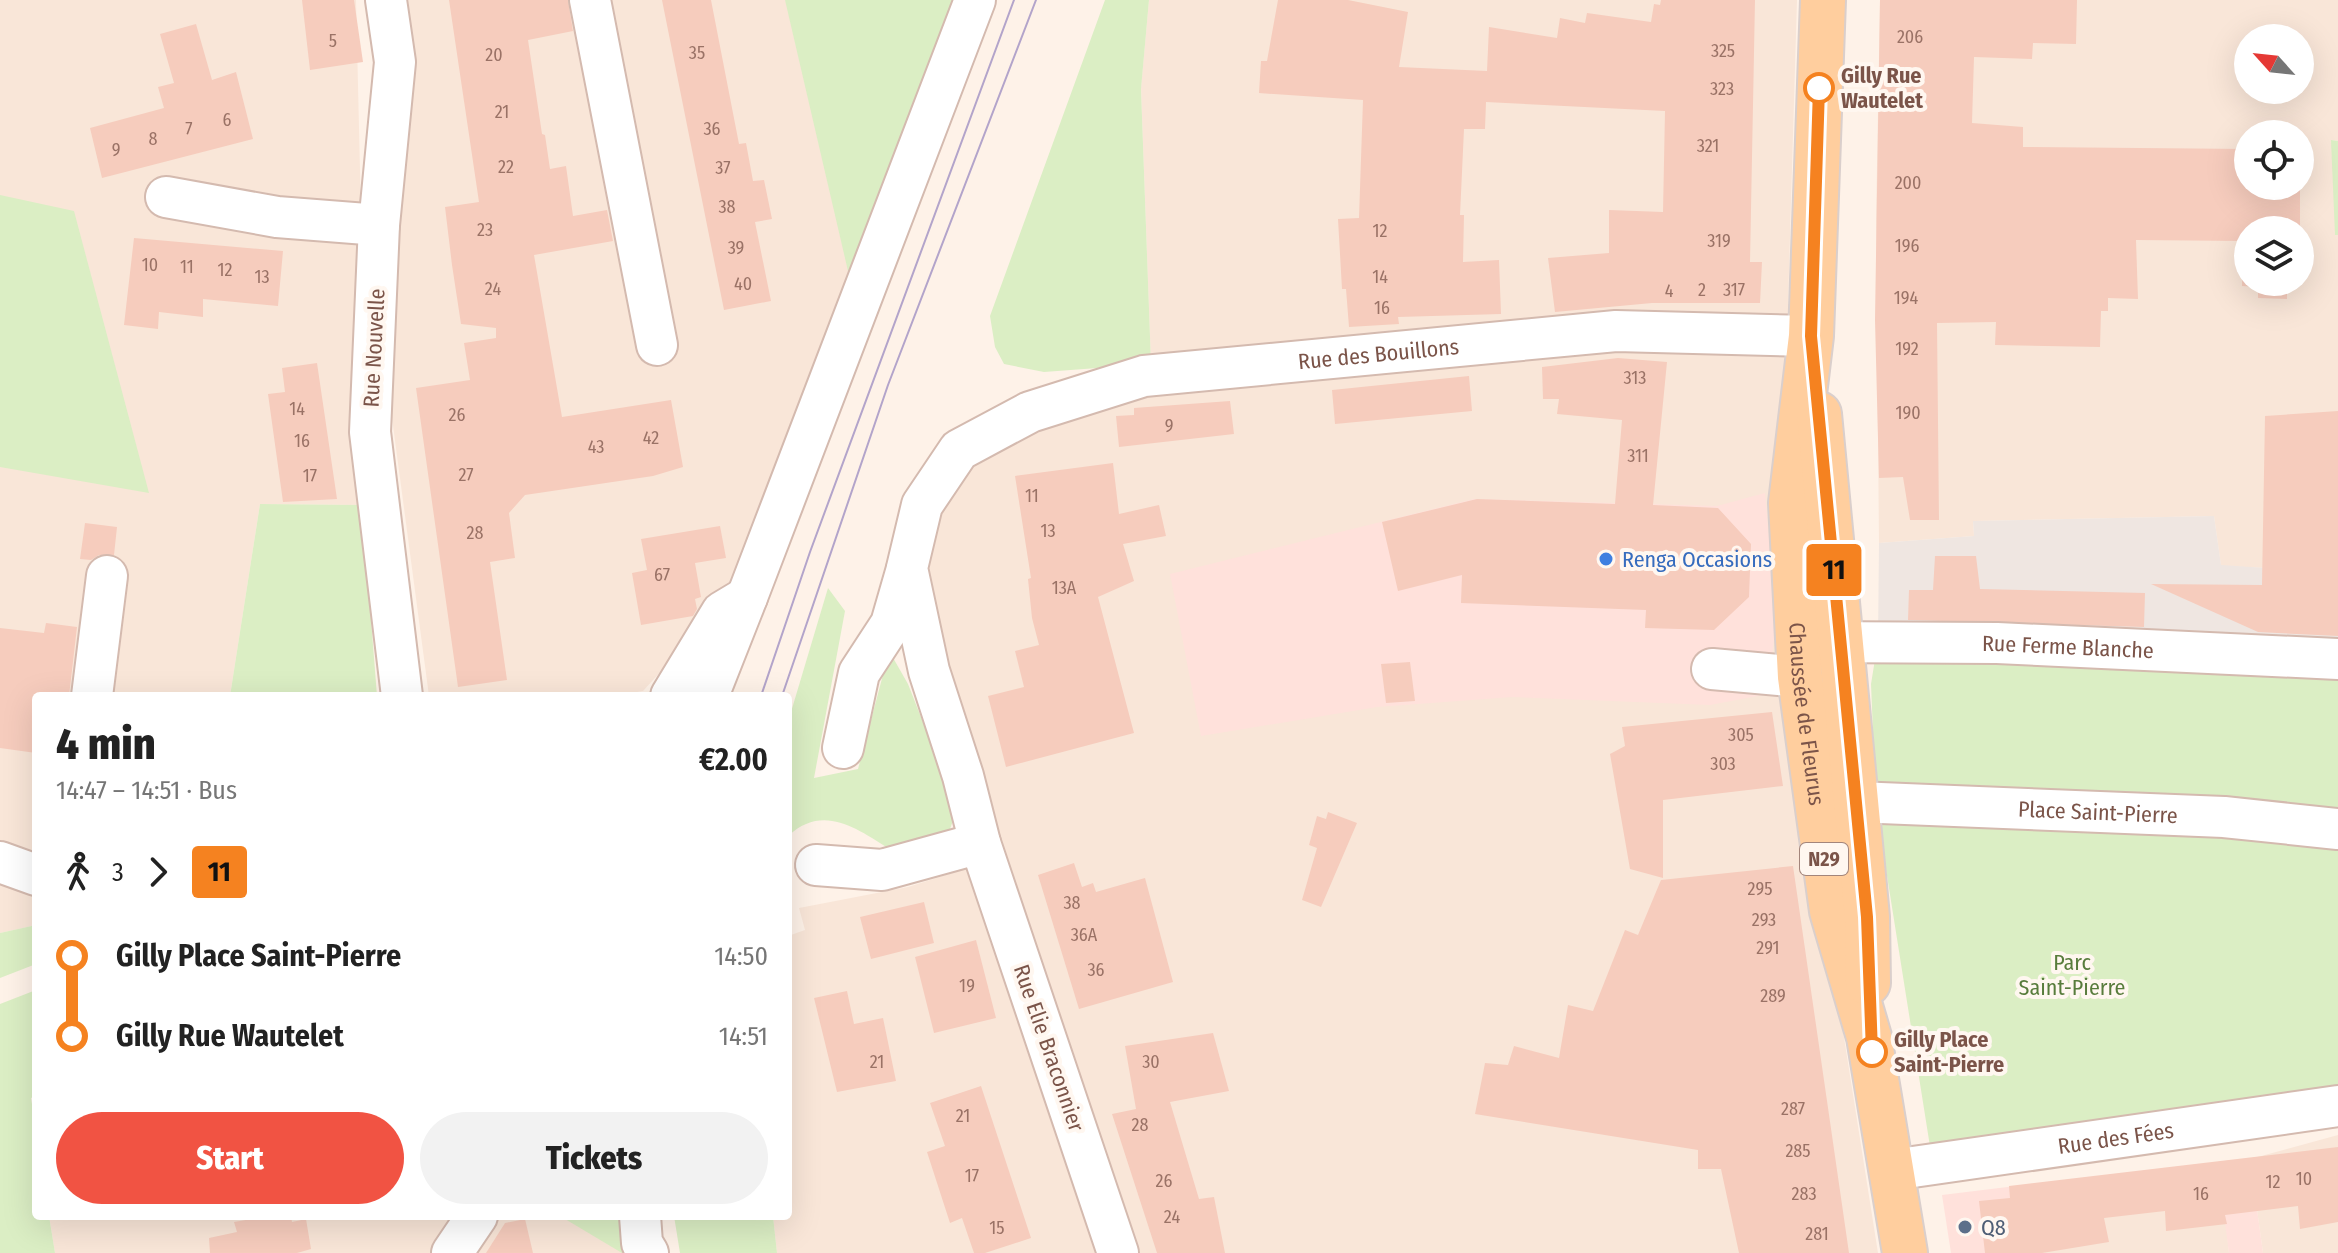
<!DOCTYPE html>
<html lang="en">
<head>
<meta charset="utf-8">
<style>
  :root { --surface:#fff; --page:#f2f2f2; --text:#222; --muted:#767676; --accent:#f15343 }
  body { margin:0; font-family:"Fira Sans Condensed",sans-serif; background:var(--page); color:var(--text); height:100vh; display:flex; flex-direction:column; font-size:30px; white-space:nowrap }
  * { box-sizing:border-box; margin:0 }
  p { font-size:26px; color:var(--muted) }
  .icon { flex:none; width:44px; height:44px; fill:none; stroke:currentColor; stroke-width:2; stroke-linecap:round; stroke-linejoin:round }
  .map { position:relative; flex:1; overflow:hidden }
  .panel { position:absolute; left:32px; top:692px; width:760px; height:528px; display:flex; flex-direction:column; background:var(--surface); border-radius:8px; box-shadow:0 8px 32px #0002 }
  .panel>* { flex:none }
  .badge { padding:0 16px; border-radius:6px; font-size:28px; line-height:52px }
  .needle { width:52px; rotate:297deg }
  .controls { position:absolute; left:2234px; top:24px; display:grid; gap:16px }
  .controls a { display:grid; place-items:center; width:80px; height:80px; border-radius:50%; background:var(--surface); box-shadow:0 8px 32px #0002; font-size:40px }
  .map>.badge { position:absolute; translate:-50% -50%; box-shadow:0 0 0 4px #fff }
  .legs { display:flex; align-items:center; gap:12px; height:88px; padding:0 24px; font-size:26px }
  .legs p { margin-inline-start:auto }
  .summary { display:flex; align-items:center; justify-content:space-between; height:136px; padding:0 24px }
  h1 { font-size:44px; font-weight:800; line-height:60px }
  .primary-button { display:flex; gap:16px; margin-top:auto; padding:16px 24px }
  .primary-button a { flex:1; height:92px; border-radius:48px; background:var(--accent); color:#fff; font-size:32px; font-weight:800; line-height:92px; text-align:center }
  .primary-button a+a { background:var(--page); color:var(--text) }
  ul { padding:0 24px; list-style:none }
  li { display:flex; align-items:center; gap:28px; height:80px; font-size:30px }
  li i { display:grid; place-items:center; width:12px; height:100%; margin:0 10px; background:currentColor }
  li i::after { content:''; width:20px; height:20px; margin:-10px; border:6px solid; border-radius:50%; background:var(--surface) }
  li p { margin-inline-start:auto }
  li:first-child i { background:linear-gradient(#0000 50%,currentColor 0) }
  li:last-child i { background:linear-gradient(currentColor 50%,#0000 0) }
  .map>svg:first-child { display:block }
  .residential { fill:#f9e6d8; fill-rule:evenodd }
  .commercial { fill:#ffe1db }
  .industrial { fill:#efe6e1 }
  .green { fill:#dbeec4 }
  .building { fill:#f6ccbd }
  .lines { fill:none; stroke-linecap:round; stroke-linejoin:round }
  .minor-casing { stroke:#d4baaf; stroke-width:44 }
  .major-casing { stroke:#dacfcc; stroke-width:48 }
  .minor { stroke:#fff; stroke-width:40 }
  .major { stroke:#ffce9e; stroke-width:44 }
  .tram { stroke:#b3a4ca; stroke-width:2 }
  .line-1-casing { stroke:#fff; stroke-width:18 }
  .line-1 { stroke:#f58220; stroke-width:12 }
  .stop-1-dot { fill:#fff; stroke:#f58220; stroke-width:4 }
  .shop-dot { fill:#3f7fe0; stroke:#fff7f0; stroke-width:3 }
  .service-dot { fill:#5c6f8a; stroke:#fff7f0; stroke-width:3 }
  .labels { text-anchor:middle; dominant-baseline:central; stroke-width:8; stroke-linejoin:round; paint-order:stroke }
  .number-label { font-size:18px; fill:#9a7266 }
  .shield { fill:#fff7f0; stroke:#a3857b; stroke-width:2 }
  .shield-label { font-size:20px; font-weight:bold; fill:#7b5449 }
  .stop-label { font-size:22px; font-weight:bold; fill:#7b5449; stroke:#fff7f0; text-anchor:start }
  .street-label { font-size:22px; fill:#7b5449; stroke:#fff7f0 }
  .shop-label { font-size:22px; fill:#366cbe; stroke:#fff7f0; text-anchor:start }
  .park-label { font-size:22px; fill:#587c3c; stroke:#fff7f0 }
  .service-label { font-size:22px; fill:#4e5e75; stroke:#fff7f0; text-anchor:start }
</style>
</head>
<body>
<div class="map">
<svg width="2338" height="1253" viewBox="0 0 2338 1253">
  <rect width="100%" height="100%" fill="#fef2e8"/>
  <!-- residential -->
  <g class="residential">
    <polygon points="0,0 356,0 363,298 362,505 260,504 230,696 36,696 36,868 0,881"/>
    <polygon points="393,0 958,0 745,564 697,632 643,691 612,696 429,696 384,358"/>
    <polygon points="1149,0 1797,0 1788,304 1800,304 1822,898 1878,1253 1134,1253 994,848 923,557 935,486 1151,364 1141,88"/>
    <path d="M1880 0H2338V141L2332 140 2338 235V430L2267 568 2221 566 2214 516 1973 521 1974 536 1879 543 1876 219ZM2248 38H2300V90H2248ZM2248 134H2300V186H2248ZM2248 230H2300V282H2248Z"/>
    <polygon points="974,866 1099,1253 777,1253 773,1216 788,1216 788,936 805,930 799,908 908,887"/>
    <polygon points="0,883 36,893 36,925 0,933"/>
    <polygon points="2338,1135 2338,1253 2263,1253 2250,1159"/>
    <polygon points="2101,1177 2226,1223 2229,1253 2040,1253"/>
    <polygon points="49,1216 462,1216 437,1253 55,1253"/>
    <polygon points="485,1216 561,1216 625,1253 459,1253"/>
  </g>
  <!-- commercial -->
  <g class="commercial">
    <polygon points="1765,493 1776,620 1768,694 1710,705 1512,697 1377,707 1201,736 1170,574 1474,499 1717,506"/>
    <polygon points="2250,1158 2263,1253 2229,1253 2217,1162"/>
    <polygon points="2032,1184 2040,1253 1951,1253 1942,1195"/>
  </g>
  <!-- industrial -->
  <polygon class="industrial" points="2338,430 2338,654 1878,641 1879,543 1974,536 1973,521 2214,516 2221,565 2267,568"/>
  <!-- green -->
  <g class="green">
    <polygon points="785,0 958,0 851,284"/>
    <polygon points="1105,0 1149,0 1141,89 1151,364 1044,372 1004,364 995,347 990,316"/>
    <polygon points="2331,140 2338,141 2338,235 2335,235"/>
    <polygon points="0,195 74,211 149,493 0,467"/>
    <polygon points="260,504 362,505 377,696 230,696"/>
    <path d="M828 588 845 611 814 778 858 769 884 671 892 656 908 684 957 809 949 832 888 848C855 827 822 804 788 836V722Z"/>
    <polygon points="1878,641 2338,665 2338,1104 1932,1159 1878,819 1914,804 1875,781 1871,684"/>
    <polygon points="36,925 36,964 0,978 0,933"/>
    <polygon points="36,990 36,1096 31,1098 36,1129 36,1216 49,1216 55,1253 0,1253 0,1004"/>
    <polygon points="560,1216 629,1216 629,1253 622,1253"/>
    <polygon points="674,1216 773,1216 777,1253 680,1253"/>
  </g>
  <!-- building -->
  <g class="building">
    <polygon points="302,0 354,0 363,62 310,70"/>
    <polygon points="449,0 568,0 573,31 528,40 542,134 545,135 550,169 566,166 573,216 607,210 613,241 534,255 562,417 671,400 683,467 653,476 525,495 509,513 515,558 490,562 507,680 458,687 416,388 470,380 464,343 496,338 496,328 461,324 452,265 445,207 479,202"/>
    <polygon points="662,0 711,0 739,144 746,143 753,181 764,180 772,219 755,222 771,301 724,310"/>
    <polygon points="1278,0 1348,0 1408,12 1399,67 1487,71 1489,27 1557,38 1560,18 1585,23 1587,13 1651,22 1654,4 1660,5 1661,0 1755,0 1750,262 1762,262 1760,303 1652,303 1555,312 1548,258 1609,253 1609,210 1663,212 1665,111 1486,102 1485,129 1464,129 1460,215 1464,215 1463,262 1499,260 1501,314 1398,317 1399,324 1349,327 1346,289 1342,289 1338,219 1359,218 1363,100 1259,93 1261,61 1267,61"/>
    <polygon points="1880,0 2077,0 2076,44 2033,43 2032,59 1974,57 1972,123 2023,127 2023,147 2248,149 2248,186 2300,186 2300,149 2300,229 2248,230 2248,282 2287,282 2287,299 2258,298 2258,287 2242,286 2243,241 2136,240 2138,299 2108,298 2108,311 2101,311 2100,347 1995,345 1996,322 1937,323 1939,520 1910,520 1903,477 1879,478 1875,320"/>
    <polygon points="196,24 212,80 236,72 253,139 102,178 90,128 164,108 158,87 174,83 160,34"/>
    <polygon points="134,238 283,251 278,306 203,299 203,317 159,312 158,329 124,325"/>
    <polygon points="1618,358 1667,362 1653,505 1718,508 1751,544 1749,597 1714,630 1645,628 1646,610 1461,603 1462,575 1398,591 1382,522 1477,499 1615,504 1622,420 1557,414 1559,399 1543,399 1542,367"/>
    <polygon points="317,363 337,499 283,502 268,394 285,392 282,368"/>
    <polygon points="1469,376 1472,411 1335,424 1332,390"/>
    <polygon points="1230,401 1234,434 1119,447 1116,416 1134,415 1134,408"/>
    <polygon points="2338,411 2338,636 2258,632 2151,584 2262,585 2265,416"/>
    <polygon points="1113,463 1119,514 1159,505 1166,536 1123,544 1134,581 1098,597 1134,733 1006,767 988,696 1024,687 1015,651 1039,645 1032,618 1028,579 1031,578 1015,476"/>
    <polygon points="85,523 117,527 114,555 99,555 91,560 80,559"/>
    <polygon points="720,526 726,558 695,563 701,597 695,599 697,609 693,616 641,625 632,573 647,570 641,539"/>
    <polygon points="1935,556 1976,556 1980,589 2145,593 2144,627 1908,620 1909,590 1933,590"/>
    <polygon points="46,623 77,627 69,696 36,696 36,753 0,748 0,628 44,633"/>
    <polygon points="1410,662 1415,701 1386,703 1381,664"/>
    <polygon points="1772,712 1783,786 1663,800 1663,878 1630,869 1610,754 1625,746 1622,727"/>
    <polygon points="1328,812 1357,823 1321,907 1302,900 1317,848 1309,845 1317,816 1326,819"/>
    <polygon points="1074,863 1082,887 1093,883 1096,892 1145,878 1173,982 1079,1009 1038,875"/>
    <polygon points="1793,866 1849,1253 1739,1253 1721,1169 1698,1169 1698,1150 1475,1114 1485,1063 1508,1065 1514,1046 1559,1058 1568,1005 1593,1011 1625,930 1638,935 1661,880"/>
    <polygon points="924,902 934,943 871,959 860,917"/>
    <polygon points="976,940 996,1018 934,1033 915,957"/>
    <polygon points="847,991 854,1024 883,1018 896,1081 837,1092 814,998"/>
    <polygon points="1213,1033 1229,1091 1170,1102 1199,1199 1214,1197 1225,1253 1157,1253 1112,1114 1136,1109 1125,1046"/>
    <polygon points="981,1086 1031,1238 985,1253 974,1253 962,1218 950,1223 927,1152 945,1146 930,1103"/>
    <polygon points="2338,1147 2338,1222 2300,1229 2298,1206 2225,1215 2227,1224 2166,1231 2165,1211 2104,1218 2109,1242 2042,1253 1985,1253 1979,1201 2010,1198 2009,1186"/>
    <polygon points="270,1216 291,1216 292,1222 306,1219 311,1249 297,1253 210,1253 209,1238 237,1232 234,1222"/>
    <polygon points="525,1219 533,1253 486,1253 505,1223"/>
  </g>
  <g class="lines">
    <!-- minor casing -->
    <g class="minor-casing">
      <g id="minor">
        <polyline points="386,0 395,62 379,225 370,432 402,696"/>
        <polyline points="590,0 657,345"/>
        <polyline points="166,197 277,217 379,225"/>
        <polyline points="747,597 975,0"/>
        <path id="s1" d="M1810 642 1997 643 2338 659"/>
        <polyline points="1712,669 1800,677"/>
        <polyline points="92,696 107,576"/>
        <polyline points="671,696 722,612 747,597 708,696"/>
        <polyline points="843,748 859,673 891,624 906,572"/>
        <path id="s2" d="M1856 802 2224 817 2338 829"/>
        <polyline points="0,862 36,875"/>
        <polyline points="816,865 882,870 980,843"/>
        <path id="s3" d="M1892 1170 2338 1106"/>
        <polyline points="640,1216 642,1243 648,1253"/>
        <polyline points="452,1253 477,1216"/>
        <path id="s4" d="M1118 1253 980 843 963 776 929 671 907 568 922 505 959 450 1030 412 1144 376 1616 331 1811 336"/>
      </g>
    </g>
    <!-- major casing -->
    <g class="major-casing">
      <g id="major">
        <path id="s5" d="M1823 0 1811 336 1791 503 1800 677 1832 911 1869 1037 1905 1253"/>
        <polyline points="1819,414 1867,917 1868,983"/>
      </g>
    </g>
    <!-- minor -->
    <use href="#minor" class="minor"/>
    <!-- major -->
    <use href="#major" class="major"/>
    <!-- tram -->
    <g class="tram">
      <polyline points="761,696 810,552 1014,0"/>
      <polyline points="782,696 888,385 1036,0"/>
    </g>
  </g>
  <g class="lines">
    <!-- line-1 casing -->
    <g class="line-1-casing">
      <polyline id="line-1" points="1819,88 1811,336 1867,917 1872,1052"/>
    </g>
    <!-- line-1 -->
    <use href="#line-1" class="line-1"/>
  </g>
  <!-- markers -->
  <g class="stop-1-dot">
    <circle cx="1819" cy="88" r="14"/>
    <circle cx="1872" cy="1052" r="14"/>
  </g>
  <circle class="shop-dot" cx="1606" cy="559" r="8"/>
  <circle class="service-dot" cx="1965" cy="1227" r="8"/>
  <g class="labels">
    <!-- number labels -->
    <g class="number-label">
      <text x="1910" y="37">206</text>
      <text x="333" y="41">5</text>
      <text x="1723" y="51">325</text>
      <text x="697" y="53">35</text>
      <text x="494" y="55">20</text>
      <text x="1722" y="89">323</text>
      <text x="502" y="112">21</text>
      <text x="227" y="120">6</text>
      <text x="189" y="129">7</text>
      <text x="712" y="129">36</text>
      <text x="153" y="139">8</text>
      <text x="1708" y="146">321</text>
      <text x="116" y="150">9</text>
      <text x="506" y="167">22</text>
      <text x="723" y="168">37</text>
      <text x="1908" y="183">200</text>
      <text x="727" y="207">38</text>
      <text x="485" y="230">23</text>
      <text x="1380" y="231">12</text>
      <text x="1719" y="241">319</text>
      <text x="1907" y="246">196</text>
      <text x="736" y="248">39</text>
      <text x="150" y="265">10</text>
      <text x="187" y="267">11</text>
      <text x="225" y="270">12</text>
      <text x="262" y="277">13</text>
      <text x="1380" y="277">14</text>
      <text x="743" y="284">40</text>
      <text x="493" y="289">24</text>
      <text x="1702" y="290">2</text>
      <text x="1734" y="290">317</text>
      <text x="1669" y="291">4</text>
      <text x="1906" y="298">194</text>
      <text x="1382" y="308">16</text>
      <text x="1907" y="349">192</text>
      <text x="1635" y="378">313</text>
      <text x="297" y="409">14</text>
      <text x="1908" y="413">190</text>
      <text x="457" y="415">26</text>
      <text x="1169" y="426">9</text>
      <text x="651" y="438">42</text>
      <text x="302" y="441">16</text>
      <text x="596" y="447">43</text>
      <text x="1638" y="456">311</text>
      <text x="466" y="475">27</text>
      <text x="310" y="476">17</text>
      <text x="1032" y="496">11</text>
      <text x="1048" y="531">13</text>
      <text x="475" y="533">28</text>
      <text x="662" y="575">67</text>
      <text x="1064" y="588">13A</text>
      <text x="1741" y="735">305</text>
      <text x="1723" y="764">303</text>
      <text x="1760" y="889">295</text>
      <text x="1072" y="903">38</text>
      <text x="1764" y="920">293</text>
      <text x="1084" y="935">36A</text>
      <text x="1768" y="948">291</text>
      <text x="1096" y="970">36</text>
      <text x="967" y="986">19</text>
      <text x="1773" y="996">289</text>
      <text x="877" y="1062">21</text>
      <text x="1151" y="1062">30</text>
      <text x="1793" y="1109">287</text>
      <text x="963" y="1116">21</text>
      <text x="1140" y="1125">28</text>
      <text x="1798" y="1151">285</text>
      <text x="972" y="1176">17</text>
      <text x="2304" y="1179">10</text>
      <text x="1164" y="1181">26</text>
      <text x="2273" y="1182">12</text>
      <text x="1804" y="1194">283</text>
      <text x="2201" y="1194">16</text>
      <text x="1172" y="1217">24</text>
      <text x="997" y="1228">15</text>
      <text x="1817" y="1234">281</text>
    </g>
    <!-- shield labels -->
    <rect class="shield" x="1800" y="843" width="48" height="32" rx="6"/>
    <g class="shield-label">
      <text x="1824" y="859">N29</text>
    </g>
    <!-- stop labels -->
    <g class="stop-label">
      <text x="1841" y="75">Gilly Rue<tspan x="1841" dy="25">Wautelet</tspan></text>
      <text x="1894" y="1039">Gilly Place<tspan x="1894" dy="25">Saint-Pierre</tspan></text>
    </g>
    <!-- street labels -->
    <g class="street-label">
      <text transform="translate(374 348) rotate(-87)">Rue Nouvelle</text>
      <text stroke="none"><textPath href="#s4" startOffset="1284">Rue des Bouillons</textPath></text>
      <text stroke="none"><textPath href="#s1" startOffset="258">Rue Ferme Blanche</textPath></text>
      <text stroke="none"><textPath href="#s5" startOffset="716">Chaussée de Fleurus</textPath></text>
      <text stroke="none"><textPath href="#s2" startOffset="242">Place Saint-Pierre</textPath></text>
      <text transform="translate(1049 1048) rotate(71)">Rue Elie Braconnier</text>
      <text stroke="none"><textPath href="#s3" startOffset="226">Rue des Fées</textPath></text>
    </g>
    <!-- shop labels -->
    <g class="shop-label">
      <text x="1622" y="559">Renga Occasions</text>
    </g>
    <!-- park labels -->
    <g class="park-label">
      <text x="2072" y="962">Parc<tspan x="2072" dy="25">Saint-Pierre</tspan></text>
    </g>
    <!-- service labels -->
    <g class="service-label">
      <text x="1981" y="1227">Q8</text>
    </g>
  </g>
</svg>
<div class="controls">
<a><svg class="needle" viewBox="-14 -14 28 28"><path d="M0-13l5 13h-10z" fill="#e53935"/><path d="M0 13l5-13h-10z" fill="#767676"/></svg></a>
<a><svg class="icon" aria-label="locate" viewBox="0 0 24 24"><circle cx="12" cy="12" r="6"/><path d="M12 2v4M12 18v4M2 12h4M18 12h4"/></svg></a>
<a><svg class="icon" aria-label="layers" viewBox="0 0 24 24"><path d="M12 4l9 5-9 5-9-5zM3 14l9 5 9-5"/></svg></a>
</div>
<b class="badge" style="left:1834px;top:570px;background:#f58220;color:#111">11</b>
<section class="panel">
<div class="summary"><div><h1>4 min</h1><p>14:47 – 14:51 · Bus</p></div><b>€2.00</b></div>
<div class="legs"><svg class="icon" aria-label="walk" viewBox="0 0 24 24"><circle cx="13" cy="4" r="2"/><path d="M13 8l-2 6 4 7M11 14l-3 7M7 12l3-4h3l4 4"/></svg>3<svg class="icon" aria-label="forward" viewBox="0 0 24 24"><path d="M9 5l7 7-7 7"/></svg><b class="badge" style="background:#f58220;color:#111">11</b></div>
<ul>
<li><i style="color:#f58220"></i><b>Gilly Place Saint-Pierre</b><p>14:50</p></li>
<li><i style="color:#f58220"></i><b>Gilly Rue Wautelet</b><p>14:51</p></li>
</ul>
<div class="primary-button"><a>Start</a><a>Tickets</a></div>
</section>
</div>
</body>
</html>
